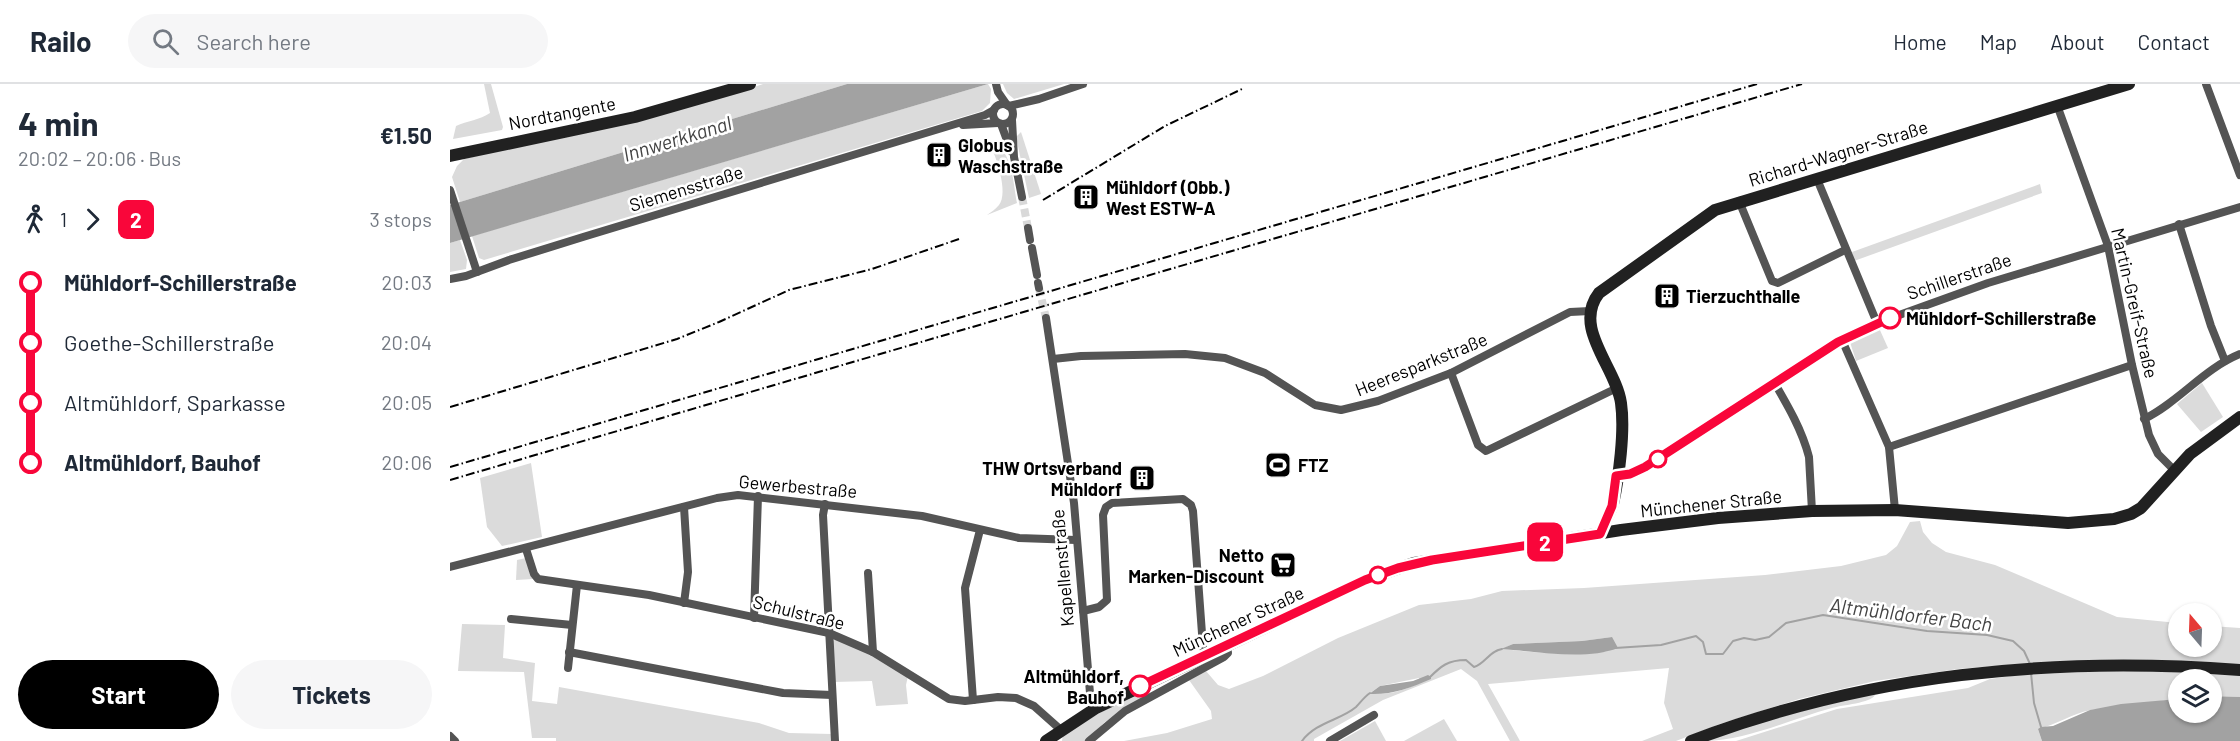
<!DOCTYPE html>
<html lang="en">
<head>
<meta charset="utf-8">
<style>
  :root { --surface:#fff; --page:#f6f6f7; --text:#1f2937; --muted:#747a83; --line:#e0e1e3; --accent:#000 }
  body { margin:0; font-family:Barlow,sans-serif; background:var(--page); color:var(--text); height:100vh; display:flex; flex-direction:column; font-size:22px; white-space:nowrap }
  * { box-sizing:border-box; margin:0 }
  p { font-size:20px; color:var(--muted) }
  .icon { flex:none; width:33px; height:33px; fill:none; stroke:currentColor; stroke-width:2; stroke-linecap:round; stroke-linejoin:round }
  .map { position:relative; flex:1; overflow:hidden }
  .side { display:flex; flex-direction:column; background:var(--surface); width:450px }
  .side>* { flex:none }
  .badge { padding:0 12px; border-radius:9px; font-size:21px; line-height:39px }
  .needle { width:39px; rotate:341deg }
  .tools { position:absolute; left:1718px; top:519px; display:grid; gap:12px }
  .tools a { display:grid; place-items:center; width:54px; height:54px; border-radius:50%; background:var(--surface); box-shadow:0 2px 4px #0004; font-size:30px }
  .map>.badge { position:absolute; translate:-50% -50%; box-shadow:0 0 0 3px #fff }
  .legs { display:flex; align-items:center; gap:9px; height:66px; padding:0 18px; font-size:20px }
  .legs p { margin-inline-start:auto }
  .headline { display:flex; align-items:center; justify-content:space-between; height:102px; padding:0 18px }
  h1 { font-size:33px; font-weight:700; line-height:45px }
  .primary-button { display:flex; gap:12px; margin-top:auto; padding:12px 18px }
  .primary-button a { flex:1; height:69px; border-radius:36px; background:var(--accent); color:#fff; font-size:24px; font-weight:700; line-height:69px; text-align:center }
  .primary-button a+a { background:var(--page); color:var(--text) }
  ul { padding:0 18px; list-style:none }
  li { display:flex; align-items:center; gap:21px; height:60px; font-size:22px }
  li i { display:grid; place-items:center; width:9px; height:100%; margin:0 8px; background:currentColor }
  li i::after { content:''; width:15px; height:15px; margin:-8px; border:4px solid; border-radius:50%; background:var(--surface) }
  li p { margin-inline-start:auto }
  li:first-child i { background:linear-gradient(#0000 50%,currentColor 0) }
  li:last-child i { background:linear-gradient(currentColor 50%,#0000 0) }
  header { display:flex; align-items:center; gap:36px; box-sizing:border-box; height:84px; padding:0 30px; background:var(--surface); border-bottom:2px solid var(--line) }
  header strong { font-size:28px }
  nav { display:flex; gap:33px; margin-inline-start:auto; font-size:21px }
  .search { width:420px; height:54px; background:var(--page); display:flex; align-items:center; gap:15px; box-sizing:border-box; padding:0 21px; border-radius:33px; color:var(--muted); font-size:22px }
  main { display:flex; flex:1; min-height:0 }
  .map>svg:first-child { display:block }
  .green { fill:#dbdbdb; fill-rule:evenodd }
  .water { fill:#a2a2a2 }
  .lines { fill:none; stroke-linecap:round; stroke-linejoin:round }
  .stream { stroke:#a2a2a2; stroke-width:2 }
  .street-tunnel { stroke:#d9d9d9; stroke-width:8; stroke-dasharray:8 4; stroke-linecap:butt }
  .street { stroke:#545454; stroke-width:8 }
  .secondary { stroke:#212121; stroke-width:12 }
  .rail { stroke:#000; stroke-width:2; stroke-dasharray:9 3 1.5 3; stroke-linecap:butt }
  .line-1-casing { stroke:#fff; stroke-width:14 }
  .line-1 { stroke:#f9063a; stroke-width:9 }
  .stop-1-dot { fill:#fff; stroke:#f9063a; stroke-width:3 }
  .labels { text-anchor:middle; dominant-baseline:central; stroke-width:5; stroke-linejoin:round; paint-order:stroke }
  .street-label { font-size:18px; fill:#000; stroke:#fff }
  .poi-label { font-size:18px; font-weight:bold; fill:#000; stroke:#fff; text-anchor:start }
  .stop-label { font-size:18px; font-weight:bold; fill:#000; stroke:#fff; text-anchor:start }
  .water-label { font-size:20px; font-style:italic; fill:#434343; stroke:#fff }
</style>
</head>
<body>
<header>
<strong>Railo</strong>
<div class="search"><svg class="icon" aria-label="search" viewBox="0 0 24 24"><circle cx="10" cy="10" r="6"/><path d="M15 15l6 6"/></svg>Search here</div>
<nav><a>Home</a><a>Map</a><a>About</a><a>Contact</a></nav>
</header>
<main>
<section class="side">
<div class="headline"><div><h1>4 min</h1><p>20:02 – 20:06 · Bus</p></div><b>€1.50</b></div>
<div class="legs"><svg class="icon" aria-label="walk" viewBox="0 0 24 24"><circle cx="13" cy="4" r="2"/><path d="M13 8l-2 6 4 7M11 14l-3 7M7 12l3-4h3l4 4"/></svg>1<svg class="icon" aria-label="forward" viewBox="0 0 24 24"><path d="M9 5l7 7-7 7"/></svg><b class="badge" style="background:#f9063a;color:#fff">2</b><p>3 stops</p></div>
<ul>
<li><i style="color:#f9063a"></i><b>Mühldorf-Schillerstraße</b><p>20:03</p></li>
<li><i style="color:#f9063a"></i><span>Goethe-Schillerstraße</span><p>20:04</p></li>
<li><i style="color:#f9063a"></i><span>Altmühldorf, Sparkasse</span><p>20:05</p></li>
<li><i style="color:#f9063a"></i><b>Altmühldorf, Bauhof</b><p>20:06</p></li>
</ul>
<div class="primary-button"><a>Start</a><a>Tickets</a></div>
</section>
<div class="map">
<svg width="1790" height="657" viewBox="0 0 1790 657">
  <rect width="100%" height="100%" fill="#fff"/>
  <!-- green -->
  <g class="green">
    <path d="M34 0H41L53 43 52 46 3 55 6 42C17 37 30 36 40 29Z"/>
    <polygon points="313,0 397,0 10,118 2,93 7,82 14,75 281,11"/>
    <polygon points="538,0 541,5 540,19 532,27 34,176 29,174 22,152"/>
    <polygon points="553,0 614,0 564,15 557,9"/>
    <polygon points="571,48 591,110 579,114 566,53"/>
    <path d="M542 57C563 68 563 99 567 119L537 131C541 128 546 125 549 121 559 109 546 71 539 59Z"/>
    <polygon points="1590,100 1592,109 1404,177 1402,168"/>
    <polygon points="10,156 17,176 16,185 0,188 0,159"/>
    <polygon points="1429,244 1438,264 1406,277 1400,258"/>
    <polygon points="1752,299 1773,333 1751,348 1727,320"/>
    <polygon points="81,379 92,453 52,462 37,443 30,394"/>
    <path d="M1470 437 1473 448 1482 459 1496 468 1545 481 1667 533 1728 539V562H1761V542L1790 544V582L1570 580 1508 585 1425 597 1349 615 1270 640 1226 657H1192L1223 645 1214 619 1219 584 1038 600 1070 657H1060L1027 597 1011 585 933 616 864 655V657H674L717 649 762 635 761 627 739 596 756 587 768 601 779 605 813 592 888 554 969 521 1021 515 1052 507 1134 504 1315 491 1391 482 1436 471 1447 462 1460 438ZM1162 553 1159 567C1123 572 1087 569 1052 565L1063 560 1132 557ZM969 594 970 599C954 606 938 612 920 609L930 602Z"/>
    <polygon points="76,474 83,495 66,496 67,476"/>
    <polygon points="12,540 55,541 53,574 85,579 82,617 107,620 109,603 309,639 339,649 382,650 382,657 106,657 106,654 82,654 74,588 8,587"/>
    <polygon points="386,555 421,570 458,592 456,601 458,620 426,622 422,597 384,598 383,557"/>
    <path d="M1690 587 1790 590V613L1761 612V596H1728V615C1698 618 1670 622 1641 626 1623 629 1606 641 1588 645L1592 657H1286L1387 625 1518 604 1540 595 1581 589Z"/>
    <polygon points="697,607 697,612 655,638 635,657 612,657 613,650 655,626"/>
    <path d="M1425 611C1421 619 1392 621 1382 624 1341 635 1296 657 1255 657L1296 642 1408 612Z"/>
    <polygon points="994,635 1007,657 954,657"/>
    <polygon points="925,637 936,657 890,657"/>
  </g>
  <!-- water -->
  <g class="water">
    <polygon points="397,0 538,0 0,159 0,121"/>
    <path d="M1162 553 1168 564C1135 577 1086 567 1051 565L1063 560 1132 557Z"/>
    <path d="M978 591 981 593V595C960 604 942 611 919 610L930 602 963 597Z"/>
    <polygon points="1761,612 1790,613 1790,657 1592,657 1588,645 1591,643 1603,642 1640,626 1671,620 1728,615 1728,628 1761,628"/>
  </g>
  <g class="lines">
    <!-- stream -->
    <g class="stream">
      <polyline points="1165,564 1211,561 1246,552 1253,558 1256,570 1273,570 1283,557 1294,554 1305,556 1319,553 1336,539 1373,531 1477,547 1537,551 1563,557 1574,567 1580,580"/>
      <polyline points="1581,589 1584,619 1591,643"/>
      <path d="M979 594C991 582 998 576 1016 576L1024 583C1036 579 1039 567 1052 565"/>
      <path d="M852 657C866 638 891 636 906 623 911 618 914 613 920 609"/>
    </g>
    <!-- street-tunnel -->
    <g class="street-tunnel">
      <polyline points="572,113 578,144"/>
      <polyline points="589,204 596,234"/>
    </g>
    <!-- street -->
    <g class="street">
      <polyline points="546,0 548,8 557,21"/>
      <polyline points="1756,0 1790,91"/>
      <circle cx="553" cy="30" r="10"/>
      <polyline points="1607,21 1658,162 1682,281 1699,351 1708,370 1724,386"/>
      <polyline points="559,22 589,15 633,0"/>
      <polyline points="562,36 564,73 572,113"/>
      <polyline points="551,40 561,67"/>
      <polyline points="513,41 548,39"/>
      <polyline points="1367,95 1427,239"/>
      <polyline points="0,106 27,188"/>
      <polyline points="1289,117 1322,197 1328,199 1395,166"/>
      <polyline points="1729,140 1761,242 1775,277"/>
      <polyline points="578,144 580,156"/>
      <polyline points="582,164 587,191"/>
      <polyline points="0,195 16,192 59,176 133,153 535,31 544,26"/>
      <polyline points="588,199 589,204"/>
      <polyline points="596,234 624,419 640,609 646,624"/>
      <polyline points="1392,256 1439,363 1445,426"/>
      <polyline points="603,275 631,272 735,270 775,274 815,289 865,321 891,326 928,317 1001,289 1120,228 1140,227"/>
      <polyline points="1001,289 1028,361 1036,367 1167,304"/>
      <path d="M1324 298C1338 322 1352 346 1359 373L1362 427"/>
      <path d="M1694 335C1729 318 1753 285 1790 270"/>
      <polyline points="1439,363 1682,281"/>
      <polyline points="1166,392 1180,390 1195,383 1324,298 1392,256 1427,239 1538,199 1790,123"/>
      <polyline points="375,420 373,431 385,657"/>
      <polyline points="76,465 84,490 88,495 199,511 379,549 423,568 499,615 515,617 548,613 566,614 584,622 611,646"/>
      <polyline points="0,483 267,414 288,411 472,432 569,454 626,456"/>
      <polyline points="418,489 423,568"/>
      <polyline points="234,519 238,488 234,423"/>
      <polyline points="633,527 649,523 657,516 653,431 656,423 662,419 733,415 741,421 743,427 753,563 755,571"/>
      <polyline points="304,534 308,412"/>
      <polyline points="61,535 122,541"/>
      <polyline points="119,568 333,609 382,611"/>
      <polyline points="118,584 127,501"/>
      <polyline points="523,616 515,504 530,446"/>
      <polyline points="0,652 5,657"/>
      <polyline points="639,657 675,627 774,573 778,569 777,561"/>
      <polyline points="880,657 924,631"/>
    </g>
    <!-- secondary -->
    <g class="secondary">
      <polyline points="0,72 185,33 300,0"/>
      <path d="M1150 449C1154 440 1160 430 1163 420 1169 393 1175 347 1171 319 1166 283 1122 244 1149 209L1265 126 1679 0"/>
      <polyline points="596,657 646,624 915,496 964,479 1171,446 1268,434 1362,427 1445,426 1618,439 1664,435 1681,430 1691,424 1740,370 1790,333"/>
      <path d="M1241 657C1418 590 1601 572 1790 586"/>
    </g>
    <!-- rail -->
    <g class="rail">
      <polyline points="593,116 715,42 792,5"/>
      <polyline points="0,323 227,255 269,238 339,206 422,185 509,155"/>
      <polyline points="0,383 1307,0"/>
      <polyline points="0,396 1352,0"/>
    </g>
  </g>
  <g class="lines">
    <!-- line-1 casing -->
    <g class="line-1-casing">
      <polyline id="line-1" points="690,602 915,496 948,484 982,476 1150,450 1162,422 1166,392 1180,390 1195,383 1388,258 1440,234"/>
    </g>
    <!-- line-1 -->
    <use href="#line-1" class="line-1"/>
  </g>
  <!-- icons -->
  <defs>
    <g id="building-square" transform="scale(1.35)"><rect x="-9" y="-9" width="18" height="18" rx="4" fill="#000" stroke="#fff"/><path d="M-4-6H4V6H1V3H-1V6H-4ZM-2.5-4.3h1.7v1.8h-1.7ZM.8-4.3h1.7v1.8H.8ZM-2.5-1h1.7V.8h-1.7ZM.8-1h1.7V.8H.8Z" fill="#fff"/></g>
    <g id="stadium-square" transform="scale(1.35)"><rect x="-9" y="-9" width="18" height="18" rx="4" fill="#000" stroke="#fff"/><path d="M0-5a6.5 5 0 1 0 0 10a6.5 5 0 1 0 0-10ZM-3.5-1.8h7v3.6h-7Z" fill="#fff"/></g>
    <g id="supermarket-square" transform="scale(1.35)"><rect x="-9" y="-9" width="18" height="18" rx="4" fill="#000" stroke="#fff"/><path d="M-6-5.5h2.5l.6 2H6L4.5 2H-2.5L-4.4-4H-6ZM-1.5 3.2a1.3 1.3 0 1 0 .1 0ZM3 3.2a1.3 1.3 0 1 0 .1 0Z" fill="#fff"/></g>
  </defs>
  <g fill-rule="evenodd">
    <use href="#building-square" x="489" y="71"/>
    <use href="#building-square" x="636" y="113"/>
    <use href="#building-square" x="1217" y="212"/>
    <use href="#stadium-square" x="828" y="381"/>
    <use href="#building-square" x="692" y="394"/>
    <use href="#supermarket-square" x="833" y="481"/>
  </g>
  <!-- markers -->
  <g class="stop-1-dot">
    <circle cx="1440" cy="234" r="10"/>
    <circle cx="1208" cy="375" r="8"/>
    <circle cx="928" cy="491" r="8"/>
    <circle cx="690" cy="602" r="10"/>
  </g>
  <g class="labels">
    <!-- street labels -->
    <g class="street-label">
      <text transform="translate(112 29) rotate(-11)">Nordtangente</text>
      <text transform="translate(1388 69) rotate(-17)">Richard-Wagner-Straße</text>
      <text transform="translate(236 104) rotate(-17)">Siemensstraße</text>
      <text transform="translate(1509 192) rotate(-19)">Schillerstraße</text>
      <text transform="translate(1685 219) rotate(77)">Martin-Greif-Straße</text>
      <text transform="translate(971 280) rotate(-22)">Heeresparkstraße</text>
      <text transform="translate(348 402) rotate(5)">Gewerbestraße</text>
      <text transform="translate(1261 419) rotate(-6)">Münchener Straße</text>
      <text transform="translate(612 484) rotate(-95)">Kapellenstraße</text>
      <text transform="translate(349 528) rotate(14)">Schulstraße</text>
      <text transform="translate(788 537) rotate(-25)">Münchener Straße</text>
    </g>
    <!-- poi labels -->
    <g class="poi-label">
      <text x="508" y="61">Globus<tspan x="508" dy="21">Waschstraße</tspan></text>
      <text x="656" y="103">Mühldorf (Obb.)<tspan x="656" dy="21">West ESTW-A</tspan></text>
      <text x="1236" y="212">Tierzuchthalle</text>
      <text x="848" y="381">FTZ</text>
      <text x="672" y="384" text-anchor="end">THW Ortsverband<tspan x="672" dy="21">Mühldorf</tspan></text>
      <text x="814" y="471" text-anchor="end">Netto<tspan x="814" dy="21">Marken-Discount</tspan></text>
    </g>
    <!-- stop labels -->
    <g class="stop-label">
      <text x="1456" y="234">Mühldorf-Schillerstraße</text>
      <text x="674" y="592" text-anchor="end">Altmühldorf,<tspan x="674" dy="21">Bauhof</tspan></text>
    </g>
    <!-- water labels -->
    <g class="water-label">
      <text transform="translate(227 54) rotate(-17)">Innwerkkanal</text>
      <text transform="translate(1461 530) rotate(7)">Altmühldorfer Bach</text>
    </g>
  </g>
</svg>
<div class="tools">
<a><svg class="needle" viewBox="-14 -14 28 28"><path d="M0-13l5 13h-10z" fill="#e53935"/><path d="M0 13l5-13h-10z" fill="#747a83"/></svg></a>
<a><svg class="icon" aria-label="layers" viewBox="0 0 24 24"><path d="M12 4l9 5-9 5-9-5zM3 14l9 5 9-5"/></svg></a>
</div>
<b class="badge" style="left:1095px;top:458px;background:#f9063a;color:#fff">2</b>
</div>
</main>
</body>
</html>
